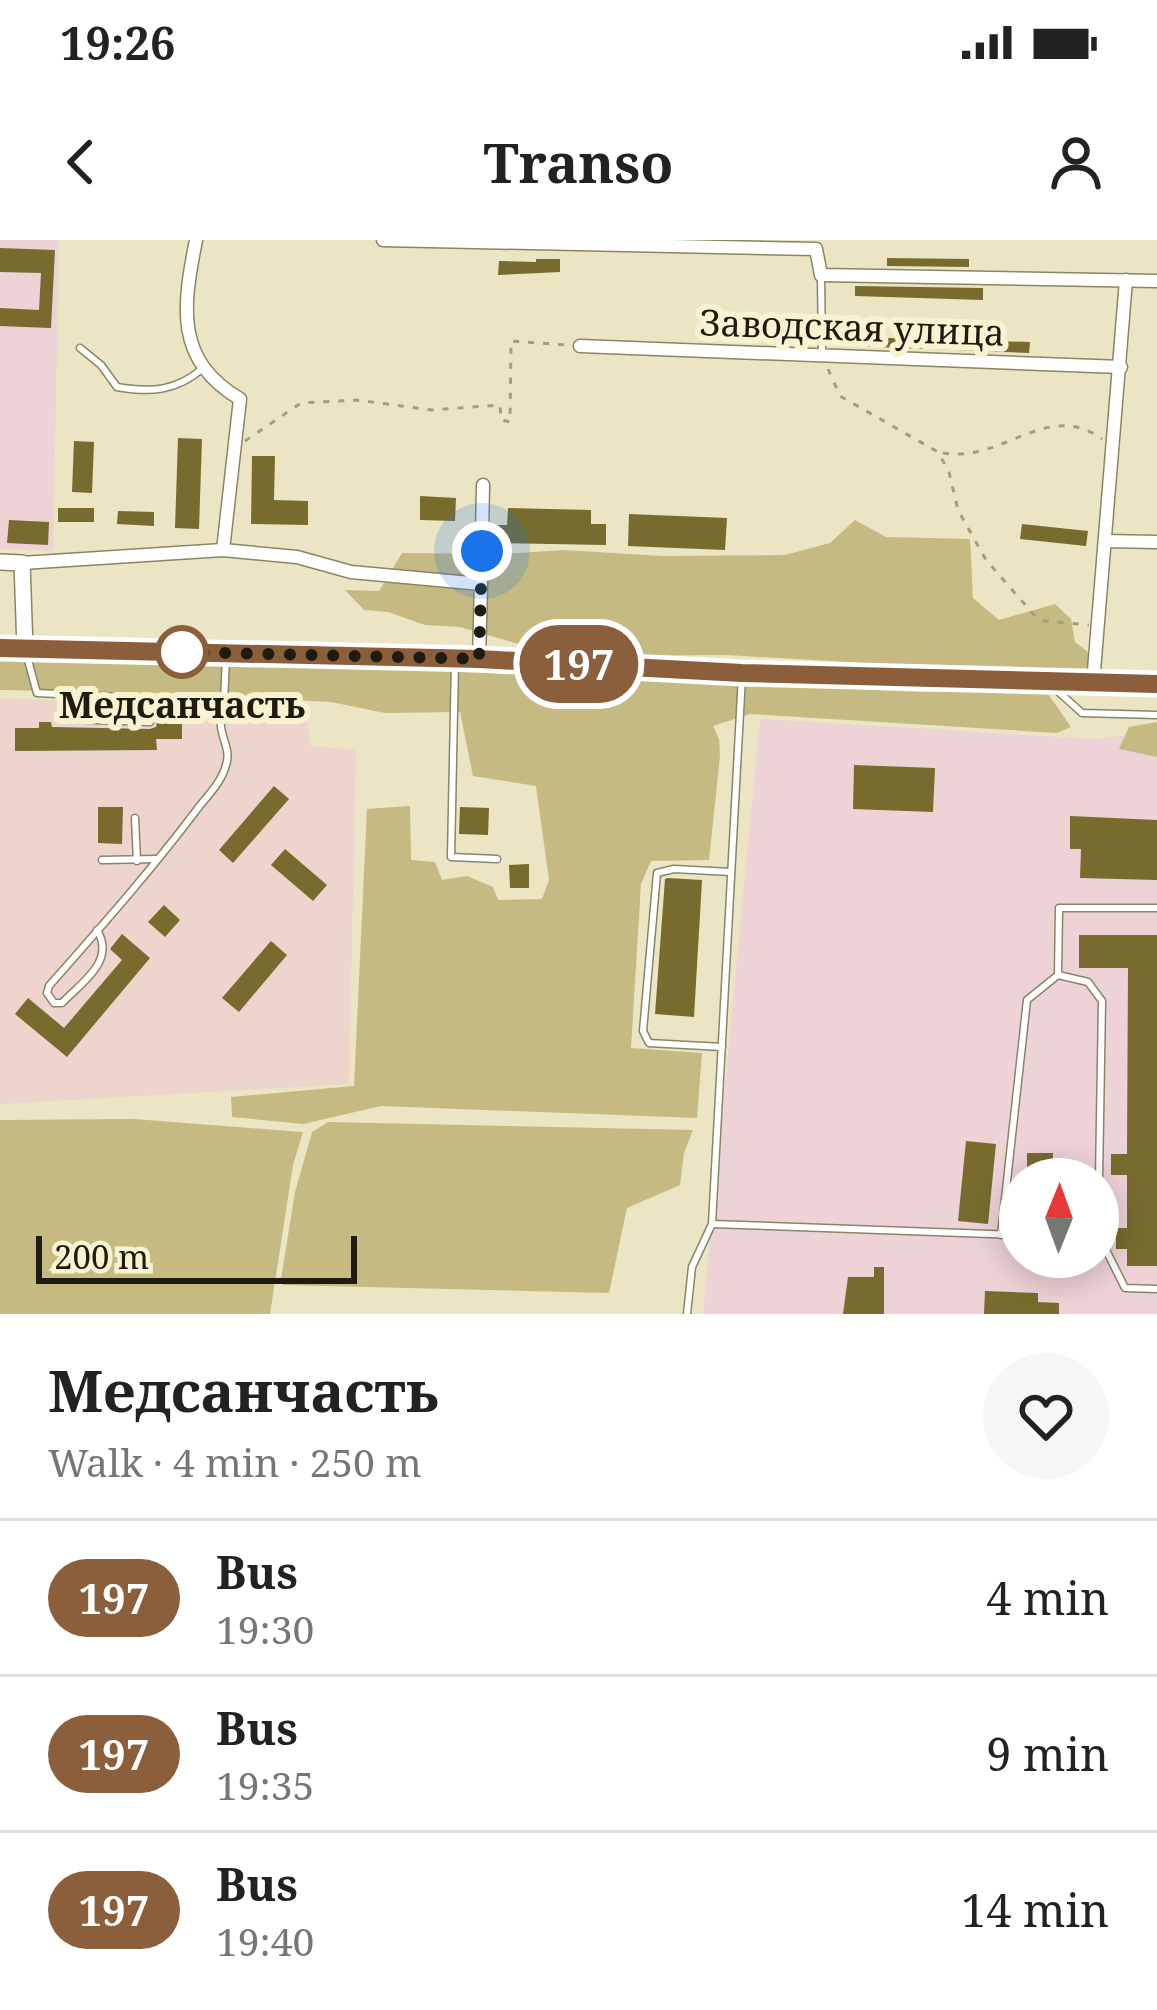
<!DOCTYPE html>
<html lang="en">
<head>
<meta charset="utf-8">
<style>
  :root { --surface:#fff; --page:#f6f6f6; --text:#222; --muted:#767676; --line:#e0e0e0 }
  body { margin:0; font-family:"Noto Serif",serif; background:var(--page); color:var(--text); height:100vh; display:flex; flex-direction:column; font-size:45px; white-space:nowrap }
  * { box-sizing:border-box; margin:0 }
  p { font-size:39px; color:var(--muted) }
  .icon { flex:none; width:66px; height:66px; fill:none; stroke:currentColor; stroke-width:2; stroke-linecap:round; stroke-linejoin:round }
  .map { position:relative; height:1074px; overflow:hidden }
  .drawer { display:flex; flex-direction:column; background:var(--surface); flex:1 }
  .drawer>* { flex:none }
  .badge { padding:0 24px; border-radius:39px; font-size:42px; line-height:78px }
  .needle { width:78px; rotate:1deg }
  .fabs { position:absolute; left:999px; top:918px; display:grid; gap:24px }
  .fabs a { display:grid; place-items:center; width:120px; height:120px; border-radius:50%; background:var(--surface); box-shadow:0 6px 30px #0003; font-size:60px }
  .scale { position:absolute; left:36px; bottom:30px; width:321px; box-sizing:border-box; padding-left:12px; border:6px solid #1e1c10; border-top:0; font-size:33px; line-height:42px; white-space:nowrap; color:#1e1c10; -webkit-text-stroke:9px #f8f2d1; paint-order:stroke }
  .you { position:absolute; width:60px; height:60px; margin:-30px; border:9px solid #fff; border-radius:50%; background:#1a73e8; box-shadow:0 0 0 18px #1a73e833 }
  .map>.badge { position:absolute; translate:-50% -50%; box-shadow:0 0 0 6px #fff }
  .round { display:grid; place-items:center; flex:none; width:126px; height:126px; border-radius:63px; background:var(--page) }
  .summary { display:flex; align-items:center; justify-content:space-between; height:204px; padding:0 48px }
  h1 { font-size:57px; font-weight:700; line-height:90px }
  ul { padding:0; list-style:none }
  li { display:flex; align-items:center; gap:36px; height:156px; padding:0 48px; border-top:3px solid var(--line) }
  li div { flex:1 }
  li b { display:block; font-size:45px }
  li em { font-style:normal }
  li .badge { min-width:132px; font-weight:700; text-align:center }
  .status { display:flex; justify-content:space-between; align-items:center; height:84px; padding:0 60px; background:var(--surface); direction:ltr }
  .status svg { height:33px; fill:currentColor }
  header { display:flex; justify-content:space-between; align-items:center; height:156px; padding:0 48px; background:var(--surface); font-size:54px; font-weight:700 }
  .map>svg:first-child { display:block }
  .industrial { fill:#edd2d6; fill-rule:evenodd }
  .medical { fill:#edd4cc }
  .green { fill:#c5ba81 }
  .building { fill:#776b2d }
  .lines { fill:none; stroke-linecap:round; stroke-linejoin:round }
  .service-casing { stroke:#8a8566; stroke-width:9 }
  .minor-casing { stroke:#8a8566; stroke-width:15 }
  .tertiary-casing { stroke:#8a8566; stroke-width:18 }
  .path { stroke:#a29d84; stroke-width:3; stroke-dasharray:6 9; stroke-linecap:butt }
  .service { stroke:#fff; stroke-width:6 }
  .minor { stroke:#fff; stroke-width:12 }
  .tertiary { stroke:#fff; stroke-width:15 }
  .line-casing { stroke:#fff; stroke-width:27 }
  .line { stroke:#8b5e3c; stroke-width:18 }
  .walk { stroke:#1e1c10; stroke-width:12; stroke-dasharray:0 21.6 }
  .stop-dot { fill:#fff; stroke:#8b5e3c; stroke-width:6 }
  .labels { text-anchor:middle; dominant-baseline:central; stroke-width:12; stroke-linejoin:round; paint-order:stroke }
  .street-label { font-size:36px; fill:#1e1c10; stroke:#f8f2d1 }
  .stop-label { font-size:36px; font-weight:bold; fill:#1e1c10; stroke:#f8f2d1 }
</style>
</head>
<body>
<div class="status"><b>19:26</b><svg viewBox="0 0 49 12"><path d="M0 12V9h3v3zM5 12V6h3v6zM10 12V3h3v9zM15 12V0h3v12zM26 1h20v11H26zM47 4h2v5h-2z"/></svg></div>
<header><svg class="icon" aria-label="back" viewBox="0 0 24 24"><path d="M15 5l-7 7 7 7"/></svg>Transo<svg class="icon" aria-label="person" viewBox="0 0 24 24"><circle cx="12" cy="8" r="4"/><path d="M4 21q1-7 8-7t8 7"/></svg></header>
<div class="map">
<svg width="1157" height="1074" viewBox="0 0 1157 1074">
  <rect width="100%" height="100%" fill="#ebe5c4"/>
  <!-- industrial -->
  <g class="industrial">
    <polygon points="0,0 59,0 53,311 0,309"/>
    <path d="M760 479 1098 499 1157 491V1074H703ZM1020 939H1098V1017H1020Z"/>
  </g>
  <!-- medical -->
  <polygon class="medical" points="0,458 305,471 311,506 356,510 349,844 0,864"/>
  <!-- green -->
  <g class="green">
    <polygon points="855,280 886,297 970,299 973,358 999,380 1055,364 1071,379 1075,402 1096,418 1091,428 1036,433 727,415 579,416 515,403 460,387 425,385 388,372 364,370 345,350 379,351 402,313 505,314 563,310 663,316 785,315 830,303"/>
    <polygon points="0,415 170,419 922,452 1046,451 1071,487 1057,493 750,474 713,486 719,499 720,516 709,620 651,621 641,644 631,808 702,813 697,878 381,866 303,884 232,877 231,857 354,846 367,569 410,566 411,620 435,622 442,640 467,636 493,647 498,660 542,659 549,640 536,546 473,536 460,472 385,473 331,462 155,453 0,450"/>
    <polygon points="1157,482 1157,517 1119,509 1129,487"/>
    <polygon points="134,879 303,892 293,925 270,1074 0,1074 0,880"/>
    <polygon points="328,882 693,890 684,913 680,945 627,968 609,1053 283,1045 281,1039 295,952 312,892"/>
  </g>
  <!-- building -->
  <g class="building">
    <polygon points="0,8 55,10 51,88 0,86 0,68 39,70 41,33 0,32"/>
    <polygon points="887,18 969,19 969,27 887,26"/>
    <polygon points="536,19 560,19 560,32 498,35 499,21 536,22"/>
    <polygon points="855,46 983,48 983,60 855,56"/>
    <polygon points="853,97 1030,102 1029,113 852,106"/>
    <polygon points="178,198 202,199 199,289 175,288"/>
    <polygon points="74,201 94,202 92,253 72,252"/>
    <polygon points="252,216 275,216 274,260 308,261 308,285 251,284"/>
    <polygon points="420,256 456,258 455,281 420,280"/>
    <rect x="58" y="268" width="36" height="14"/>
    <polygon points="508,268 591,270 591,284 606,284 606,305 495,303 495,285 507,285"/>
    <polygon points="118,271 154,272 154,286 117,284"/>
    <polygon points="629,274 727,278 725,310 628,306"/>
    <polygon points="9,280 49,282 48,305 7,303"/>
    <polygon points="1022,284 1088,291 1086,306 1020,299"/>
    <polygon points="182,477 182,499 156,499 157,510 15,511 15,488 39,488 39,482 51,482 52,487 150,489 156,487 158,478"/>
    <polygon points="854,525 935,528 933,572 853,569"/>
    <polygon points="274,546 289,559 233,623 219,610"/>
    <polygon points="98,567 123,567 122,604 98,603"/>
    <polygon points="460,567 489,568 488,595 459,594"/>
    <polygon points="1070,576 1157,580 1157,640 1080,638 1081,609 1070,609"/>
    <polygon points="285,609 327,645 313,661 271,625"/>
    <polygon points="529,624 529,648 510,648 509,625"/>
    <polygon points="668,638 702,640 694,777 655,774 665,639"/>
    <polygon points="164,665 180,680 165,697 148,682"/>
    <polygon points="122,694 150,718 67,817 15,774 28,758 64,788 122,720 110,709"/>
    <polygon points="1079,695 1157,695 1157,1026 1127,1026 1127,1009 1116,1009 1116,988 1127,988 1127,935 1111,935 1111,914 1127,914 1128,728 1079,728"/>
    <polygon points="271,701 287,715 239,772 222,758"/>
    <polygon points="966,901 996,904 988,984 958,981"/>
    <rect x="1027" y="913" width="26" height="26"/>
    <polygon points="874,1027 884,1027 884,1074 843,1074 848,1037 874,1037"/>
    <polygon points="985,1051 1038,1053 1038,1062 1059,1063 1059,1074 984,1074"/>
  </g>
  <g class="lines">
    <!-- service casing -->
    <g class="service-casing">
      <g id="service">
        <polyline points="821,35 822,116"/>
        <path d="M80 108 101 125 117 147C151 153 177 151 203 128"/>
        <polyline points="26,413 37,453 224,462 226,417"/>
        <polyline points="455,422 451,617 497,619"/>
        <polyline points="1051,445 1082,473 1157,475"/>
        <polyline points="69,479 150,482 150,460"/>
        <polyline points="135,578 137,621"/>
        <polyline points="102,620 157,619"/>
        <path d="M97 690C116 721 82 742 62 763H54L47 753 49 746C99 689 149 633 195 572 206 557 221 544 226 525 233 504 213 495 224 462"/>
        <polyline points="722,807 649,803 643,791 657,633 674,629 731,632"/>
        <polyline points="712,984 1020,995"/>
        <polyline points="1001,995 1027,760 1058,735"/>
        <polyline points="1098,998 1102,761 1088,742 1058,735 1059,668 1157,668"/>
        <polyline points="1100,998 1125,1048 1157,1049"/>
        <polyline points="687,1074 692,1027 712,984 742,436"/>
      </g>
    </g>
    <!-- minor casing -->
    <g class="minor-casing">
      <g id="minor">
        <path d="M196 0C183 66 174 120 240 159L223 310"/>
        <polyline points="383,0 816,9 821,35 1157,41"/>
        <polyline points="580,106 1121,127"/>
        <polyline points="1105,301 1157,302"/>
        <polyline points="22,323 223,310 297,317 351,332 481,344 479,419"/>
        <polyline points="481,344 483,245"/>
        <polyline points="0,408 25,409"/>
        <polyline points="1093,443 1126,40"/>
      </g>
    </g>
    <!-- tertiary casing -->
    <g class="tertiary-casing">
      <polyline id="tertiary" points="0,322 22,323 25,409 479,419 742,433 1157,444"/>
    </g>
    <!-- path -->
    <g class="path">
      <polyline points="828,129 840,156 938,212 949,232 958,270 986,320 1035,376 1045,381 1089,385"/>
      <polyline points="245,201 301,163 356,160 432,170 500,165 501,180 510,182 511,101 566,105"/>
      <path d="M943 213C1004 223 1047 159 1102 199"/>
    </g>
    <!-- service -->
    <use href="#service" class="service"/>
    <!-- minor -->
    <use href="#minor" class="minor"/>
    <!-- tertiary -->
    <use href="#tertiary" class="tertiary"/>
  </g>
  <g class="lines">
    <!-- line casing -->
    <g class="line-casing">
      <polyline id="line" points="0,408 479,419 742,433 1157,444"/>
    </g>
    <!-- line -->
    <use href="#line" class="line"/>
    <!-- walk -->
    <polyline class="walk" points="182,412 479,419 482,311"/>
  </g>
  <!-- markers -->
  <circle class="stop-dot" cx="182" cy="412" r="24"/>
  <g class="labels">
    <!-- street labels -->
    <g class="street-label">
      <text transform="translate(852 87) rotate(2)">Заводская улица</text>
    </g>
    <!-- stop labels -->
    <g class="stop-label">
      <text x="182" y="464">Медсанчасть</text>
    </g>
  </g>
</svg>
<div class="fabs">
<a><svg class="needle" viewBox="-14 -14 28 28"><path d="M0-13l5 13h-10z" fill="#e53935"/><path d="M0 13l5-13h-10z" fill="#767676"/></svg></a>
</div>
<div class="scale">200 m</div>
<div class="you" style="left:482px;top:311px"></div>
<b class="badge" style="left:579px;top:424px;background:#8b5e3c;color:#fff">197</b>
</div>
<section class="drawer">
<div class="summary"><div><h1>Медсанчасть</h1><p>Walk · 4 min · 250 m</p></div><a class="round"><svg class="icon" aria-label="heart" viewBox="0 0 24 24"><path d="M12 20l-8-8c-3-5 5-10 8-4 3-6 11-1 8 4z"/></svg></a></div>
<ul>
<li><span class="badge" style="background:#8b5e3c;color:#fff">197</span><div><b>Bus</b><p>19:30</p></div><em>4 min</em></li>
<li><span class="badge" style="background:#8b5e3c;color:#fff">197</span><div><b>Bus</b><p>19:35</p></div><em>9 min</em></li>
<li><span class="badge" style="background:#8b5e3c;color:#fff">197</span><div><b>Bus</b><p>19:40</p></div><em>14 min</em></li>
</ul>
</section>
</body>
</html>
